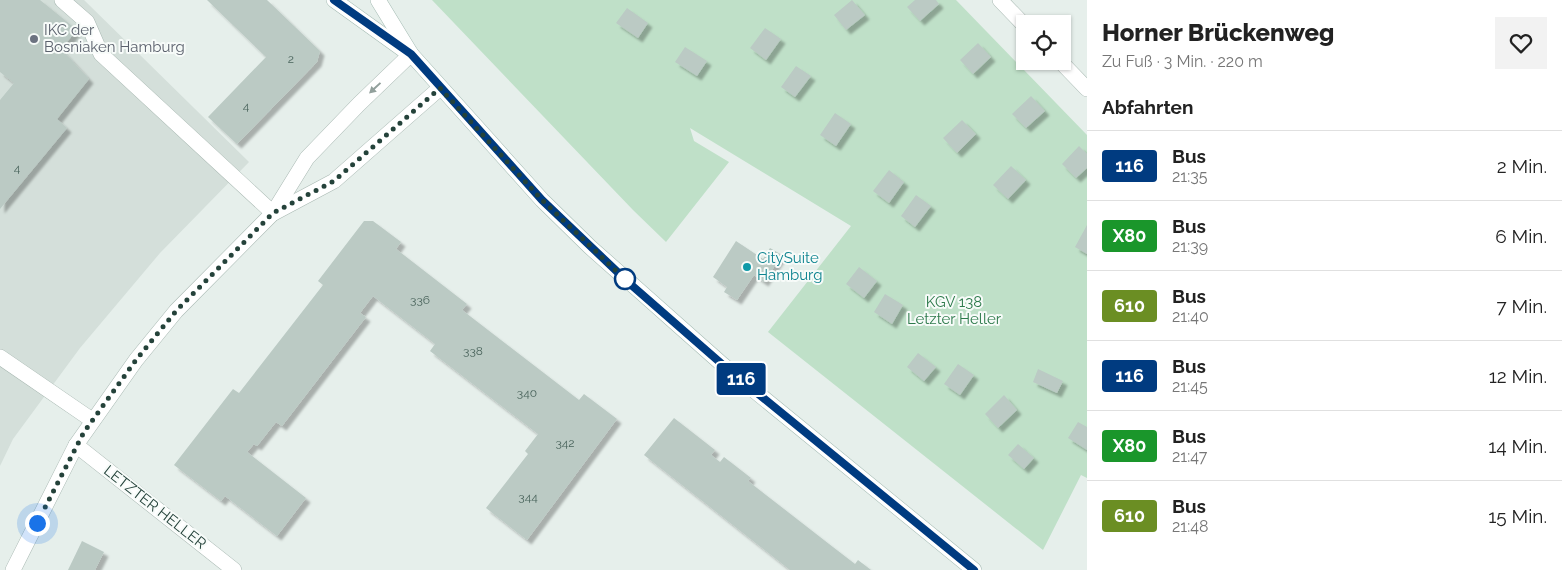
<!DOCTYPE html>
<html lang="de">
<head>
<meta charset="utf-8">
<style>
  :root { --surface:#fff; --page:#f2f2f2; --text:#222; --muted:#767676; --line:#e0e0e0 }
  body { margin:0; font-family:Raleway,sans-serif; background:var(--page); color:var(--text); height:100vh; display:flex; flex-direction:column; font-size:19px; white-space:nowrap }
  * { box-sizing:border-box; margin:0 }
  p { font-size:16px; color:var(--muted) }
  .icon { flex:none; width:28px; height:28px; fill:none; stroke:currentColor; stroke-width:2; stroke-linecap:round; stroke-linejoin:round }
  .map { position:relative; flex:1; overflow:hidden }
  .drawer { display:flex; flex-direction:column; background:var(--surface); width:475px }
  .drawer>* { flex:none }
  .badge { padding:0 10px; border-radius:4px; font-size:18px; line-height:32px }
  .fabs { position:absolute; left:1016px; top:15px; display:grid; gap:10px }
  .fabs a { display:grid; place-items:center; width:55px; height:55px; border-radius:0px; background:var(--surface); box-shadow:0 1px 4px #0004; font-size:25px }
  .you { position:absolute; width:25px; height:25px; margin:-12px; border:4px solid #fff; border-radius:50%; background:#1a73e8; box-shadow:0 0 0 8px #1a73e833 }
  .map>.badge { position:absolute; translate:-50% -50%; box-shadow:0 0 0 2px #fff }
  h2 { padding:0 15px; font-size:19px; line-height:45px }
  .round { display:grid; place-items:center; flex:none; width:52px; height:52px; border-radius:0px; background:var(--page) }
  .overview { display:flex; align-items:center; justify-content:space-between; height:85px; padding:0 15px }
  h1 { font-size:24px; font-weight:800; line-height:38px }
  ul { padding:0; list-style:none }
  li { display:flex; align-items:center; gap:15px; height:70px; padding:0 15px; border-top:1px solid var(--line) }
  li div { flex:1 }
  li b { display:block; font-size:19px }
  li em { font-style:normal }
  li .badge { min-width:55px; font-weight:700; text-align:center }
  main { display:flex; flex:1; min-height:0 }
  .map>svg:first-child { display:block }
  .built { fill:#d4dfda }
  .green { fill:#bfe0c8 }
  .building { fill:#bbcac4; filter:url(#shadow) }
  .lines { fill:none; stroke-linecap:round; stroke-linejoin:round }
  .service-casing { stroke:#a8b8b2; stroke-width:16 }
  .minor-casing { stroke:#a8b8b2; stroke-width:16 }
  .tertiary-casing { stroke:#a8b8b2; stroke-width:16 }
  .secondary-casing { stroke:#a4bbb3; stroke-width:16 }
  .service { stroke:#fff; stroke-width:15 }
  .minor { stroke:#fff; stroke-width:15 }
  .tertiary { stroke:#fff; stroke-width:15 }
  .secondary { stroke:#fff; stroke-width:15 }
  .oneway { fill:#92a09c }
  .line-casing { stroke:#fff; stroke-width:11 }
  .line { stroke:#003b80; stroke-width:8 }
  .walk { stroke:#24423a; stroke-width:5; stroke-dasharray:0 9 }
  .worship-dot { fill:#6b7280; stroke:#f7fbf9; stroke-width:2 }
  .culture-dot { fill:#0f9aa8; stroke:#f7fbf9; stroke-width:2 }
  .stop-dot { fill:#fff; stroke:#003b80; stroke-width:2.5 }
  .labels { text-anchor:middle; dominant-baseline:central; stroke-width:4; stroke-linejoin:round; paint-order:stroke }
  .number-label { font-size:12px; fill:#4a645c }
  .worship-label { font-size:15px; fill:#5b616d; stroke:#f7fbf9; text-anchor:start }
  .culture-label { font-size:15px; fill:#0d838f; stroke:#f7fbf9; text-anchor:start }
  .park-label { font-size:15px; fill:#2d7a4b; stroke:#f7fbf9 }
  .street-label { font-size:15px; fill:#24423a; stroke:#f7fbf9 }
</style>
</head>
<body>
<main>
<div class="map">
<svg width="1087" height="570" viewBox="0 0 1087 570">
  <defs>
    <filter id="shadow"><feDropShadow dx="4.5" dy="4.5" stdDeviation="1" flood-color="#0004"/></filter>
  </defs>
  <rect width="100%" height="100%" fill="#e6efeb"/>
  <!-- built -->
  <polygon class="built" points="0,0 84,0 249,162 160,253 80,348 13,439 0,466"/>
  <!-- green -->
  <polygon class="green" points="432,0 956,0 1087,135 1087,478 1081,475 1043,550 768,332 851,226 690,128 694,141 729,162 666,242 633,210"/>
  <!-- building -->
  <g class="building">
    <polygon points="0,0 40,0 77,30 61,49 89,79 57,119 67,128 0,209 0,100 14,83 0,72"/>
    <polygon points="207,0 267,0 320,51 317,62 237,144 208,117 266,57"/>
    <polygon points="852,0 865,15 846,30 834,15"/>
    <polygon points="915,0 936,0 939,4 920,21 907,7"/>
    <polygon points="627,8 648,23 638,38 616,23"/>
    <polygon points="765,28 781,39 766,60 750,48"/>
    <polygon points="978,43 991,57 973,74 960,60"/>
    <polygon points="685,47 707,61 697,76 675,62"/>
    <polygon points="796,66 811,76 795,97 781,87"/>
    <polygon points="1031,96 1045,111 1026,128 1012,114"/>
    <polygon points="835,113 851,124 836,146 820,135"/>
    <polygon points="962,120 976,134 957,153 943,138"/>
    <polygon points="1079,146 1087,154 1087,168 1076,178 1062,164"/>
    <polygon points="1011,166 1026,180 1008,199 993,185"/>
    <polygon points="889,170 904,182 889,203 873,191"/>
    <polygon points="916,195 931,206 915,227 901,216"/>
    <polygon points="364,221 373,221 401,242 396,249 467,304 462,310 579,400 584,394 617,419 527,540 486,508 528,454 525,451 538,434 430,351 435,344 373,296 360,313 366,317 282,426 276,422 257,446 254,444 247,452 306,498 277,536 225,496 221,501 174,465 233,389 239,393 323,285 318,281"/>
    <polygon points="1087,225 1087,254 1075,247"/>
    <polygon points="736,241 763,259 770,248 782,255 764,282 754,275 737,300 724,292 727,287 713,277"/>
    <polygon points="859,267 877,281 864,298 846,284"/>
    <polygon points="885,294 903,305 892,324 874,312"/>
    <polygon points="918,353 936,367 924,381 907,367"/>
    <polygon points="958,364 974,375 960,395 944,384"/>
    <polygon points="1038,369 1063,381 1057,393 1033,382"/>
    <polygon points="1004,395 1017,410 998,428 985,414"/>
    <polygon points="674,418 715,450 711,455 720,462 724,457 751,478 748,481 829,544 855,564 858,560 871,570 790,570 644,455"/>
    <polygon points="1078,422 1087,427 1087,450 1068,438"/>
    <polygon points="1018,444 1034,458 1024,469 1008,455"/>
    <polygon points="82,541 104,552 95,570 68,570"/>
  </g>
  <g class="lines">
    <!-- service casing -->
    <g class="service-casing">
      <polyline id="service" points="62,0 87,22 101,54 273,213"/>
    </g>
    <!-- minor casing -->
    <g class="minor-casing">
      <g id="minor">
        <polyline points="1000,0 1025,26"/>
        <polyline points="1060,61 1087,89"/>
        <polyline points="0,357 92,420"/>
        <polyline points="76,445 234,570"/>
      </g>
    </g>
    <!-- tertiary casing -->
    <g class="tertiary-casing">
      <g id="tertiary">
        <polyline points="274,213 334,181 440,88"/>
        <polyline points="13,570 76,445 136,360 176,311 273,213 307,158 359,104 411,54"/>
      </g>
    </g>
    <!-- secondary casing -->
    <g class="secondary-casing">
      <g id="secondary">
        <polyline points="334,0 405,51"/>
        <polyline points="378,0 411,54 542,200 590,247 723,365 974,570"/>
      </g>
    </g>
    <!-- service -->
    <use href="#service" class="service"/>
    <!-- minor -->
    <use href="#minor" class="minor"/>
    <!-- tertiary -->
    <use href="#tertiary" class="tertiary"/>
    <!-- secondary -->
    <use href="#secondary" class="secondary"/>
  </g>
  <!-- one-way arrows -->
  <defs><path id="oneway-solid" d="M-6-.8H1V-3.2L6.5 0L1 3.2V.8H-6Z" transform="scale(1.25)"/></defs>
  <use class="oneway" href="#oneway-solid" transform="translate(375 88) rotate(137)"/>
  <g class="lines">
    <!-- line casing -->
    <g class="line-casing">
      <polyline id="line" points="334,0 411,54 542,200 629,283 723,365 974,570"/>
    </g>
    <!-- line -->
    <use href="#line" class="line"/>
    <!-- walk -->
    <polyline class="walk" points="37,523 84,432 136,360 176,311 273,213 334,181 440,88 542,200 629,283 625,279"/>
  </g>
  <!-- markers -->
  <circle class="worship-dot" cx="34" cy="39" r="5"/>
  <circle class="culture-dot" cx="747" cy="267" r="5"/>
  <circle class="stop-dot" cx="625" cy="279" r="10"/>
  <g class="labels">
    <!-- number labels -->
    <g class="number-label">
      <text x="291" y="59">2</text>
      <text x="246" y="106">4</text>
      <text x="17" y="168">4</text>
      <text x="420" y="300">336</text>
      <text x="473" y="351">338</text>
      <text x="527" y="393">340</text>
      <text x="565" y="443">342</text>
      <text x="528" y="497">344</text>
    </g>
    <!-- worship labels -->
    <g class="worship-label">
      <text x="44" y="30">IKC der<tspan x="44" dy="17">Bosniaken Hamburg</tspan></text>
    </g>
    <!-- culture labels -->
    <g class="culture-label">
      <text x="757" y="258">CitySuite<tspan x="757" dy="17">Hamburg</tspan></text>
    </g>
    <!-- park labels -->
    <g class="park-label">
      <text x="954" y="302">KGV 138<tspan x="954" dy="17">Letzter Heller</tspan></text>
    </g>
    <!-- street labels -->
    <g class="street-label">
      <text transform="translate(155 507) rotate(38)">LETZTER HELLER</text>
    </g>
  </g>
</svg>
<div class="fabs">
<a><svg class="icon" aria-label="locate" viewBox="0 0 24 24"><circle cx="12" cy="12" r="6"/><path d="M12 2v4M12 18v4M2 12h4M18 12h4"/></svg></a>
</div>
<div class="you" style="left:37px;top:523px"></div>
<b class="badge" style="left:741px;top:379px;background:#003b80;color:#fff">116</b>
</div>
<section class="drawer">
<div class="overview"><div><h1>Horner Brückenweg</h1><p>Zu Fuß · 3 Min. · 220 m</p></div><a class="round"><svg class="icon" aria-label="heart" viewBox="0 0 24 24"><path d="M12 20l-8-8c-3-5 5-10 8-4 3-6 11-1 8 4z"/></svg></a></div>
<h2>Abfahrten</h2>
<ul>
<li><span class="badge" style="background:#003b80;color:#fff">116</span><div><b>Bus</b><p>21:35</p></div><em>2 Min.</em></li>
<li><span class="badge" style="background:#1a962b;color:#fff">X80</span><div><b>Bus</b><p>21:39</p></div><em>6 Min.</em></li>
<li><span class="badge" style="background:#6b8e23;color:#fff">610</span><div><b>Bus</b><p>21:40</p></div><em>7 Min.</em></li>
<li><span class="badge" style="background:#003b80;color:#fff">116</span><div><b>Bus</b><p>21:45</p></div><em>12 Min.</em></li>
<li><span class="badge" style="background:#1a962b;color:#fff">X80</span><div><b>Bus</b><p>21:47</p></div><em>14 Min.</em></li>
<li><span class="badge" style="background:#6b8e23;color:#fff">610</span><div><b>Bus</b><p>21:48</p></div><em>15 Min.</em></li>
</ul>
</section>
</main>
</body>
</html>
